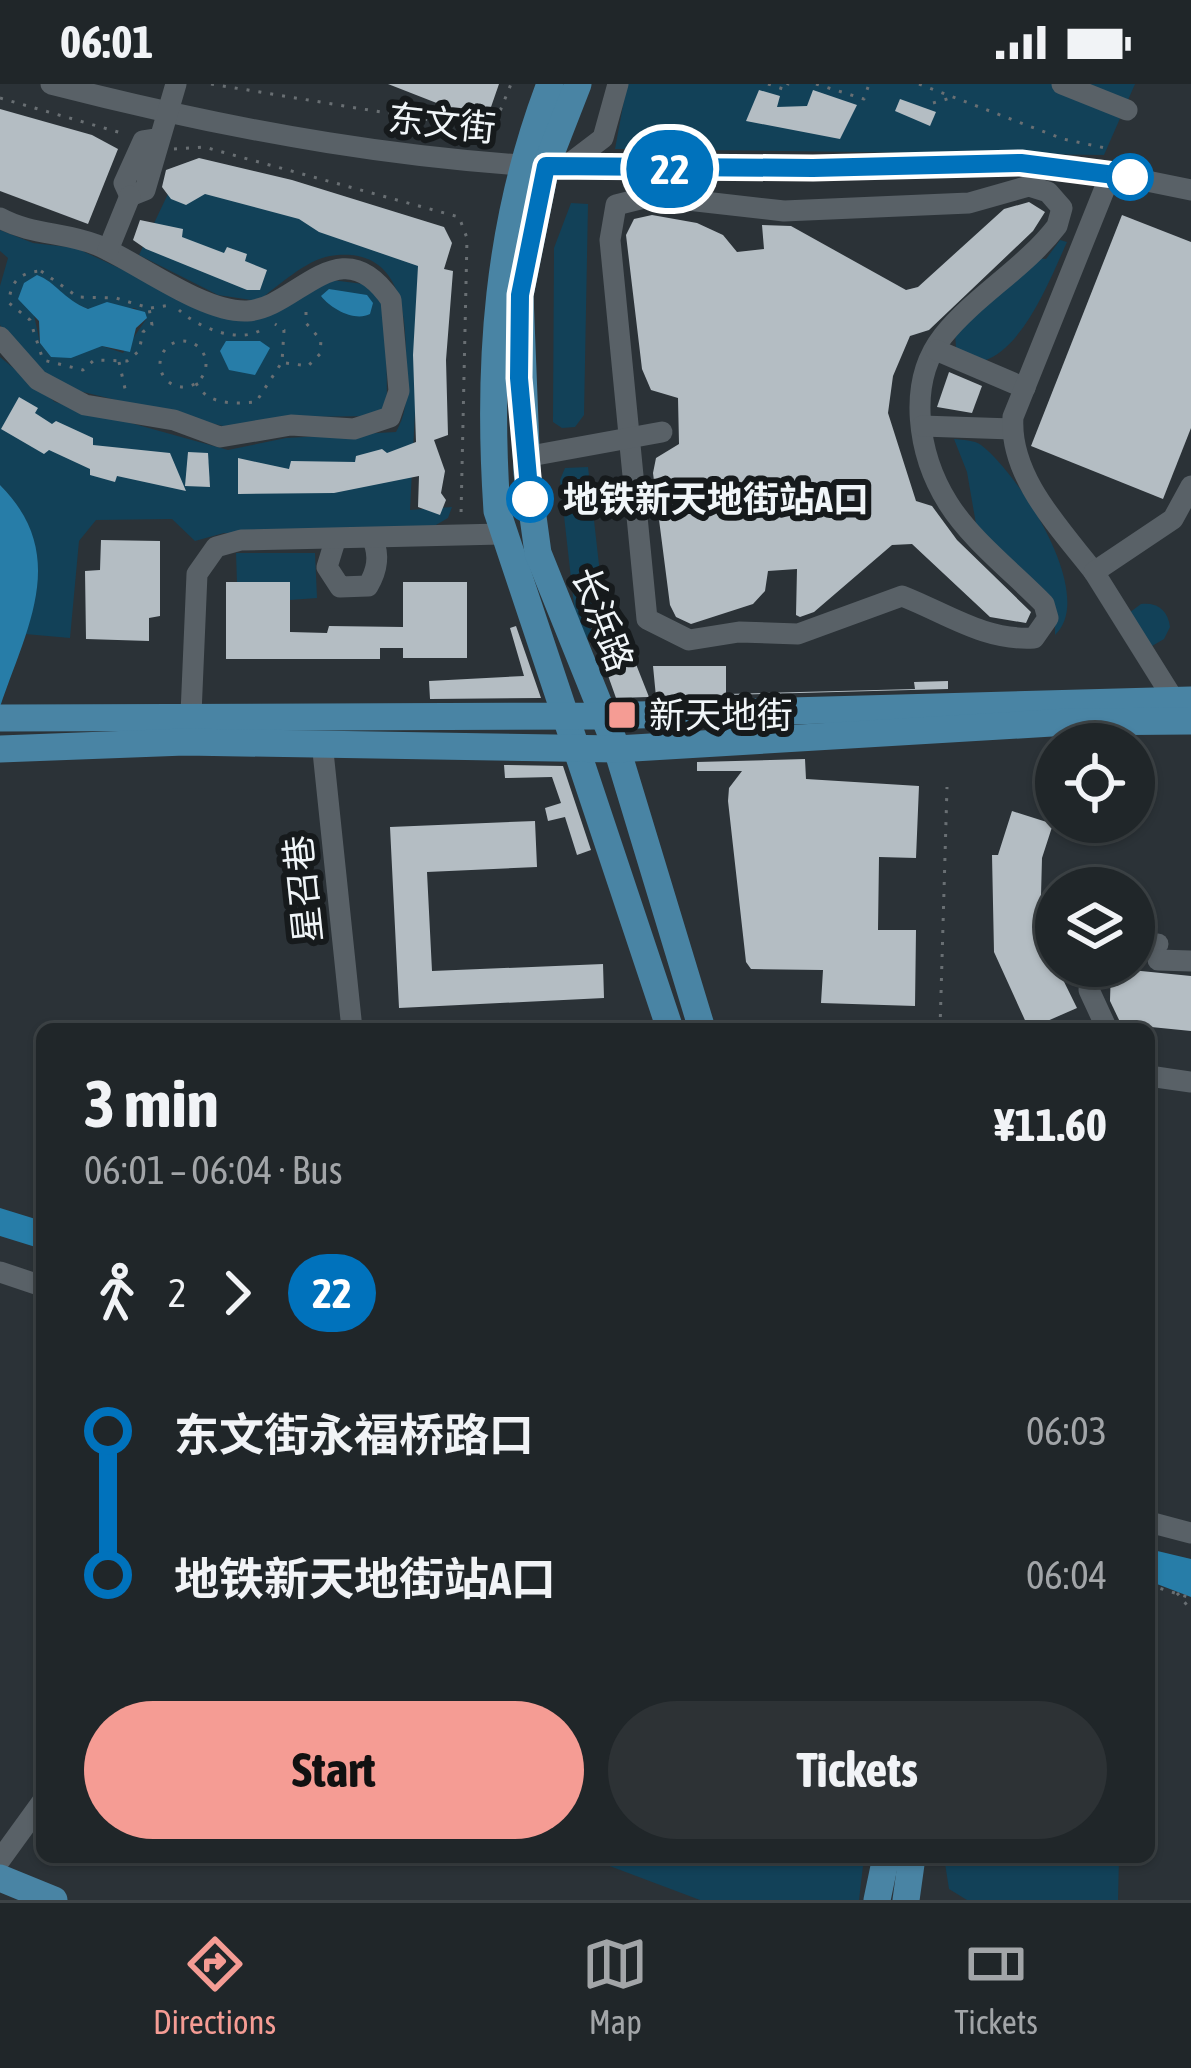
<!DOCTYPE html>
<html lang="en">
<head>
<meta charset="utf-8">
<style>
  :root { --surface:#202629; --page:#2d3235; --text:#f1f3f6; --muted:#a2a5a8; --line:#3d4346; --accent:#f59c94 }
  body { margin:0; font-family:"Asap Condensed","Noto Sans SC",sans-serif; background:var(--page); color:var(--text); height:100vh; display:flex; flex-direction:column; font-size:45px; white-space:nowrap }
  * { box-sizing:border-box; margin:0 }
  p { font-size:39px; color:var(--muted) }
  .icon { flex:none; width:66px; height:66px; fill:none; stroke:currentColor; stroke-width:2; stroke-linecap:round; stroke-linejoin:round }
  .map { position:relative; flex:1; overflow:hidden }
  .details { position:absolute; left:36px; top:939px; width:1119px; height:840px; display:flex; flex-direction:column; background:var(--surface); border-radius:18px; box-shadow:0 3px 9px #0004,0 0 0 3px var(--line) }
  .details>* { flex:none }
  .badge { padding:0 24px; border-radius:39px; font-size:42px; line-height:78px }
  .controls { position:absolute; left:1035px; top:639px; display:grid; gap:24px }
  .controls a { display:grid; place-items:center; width:120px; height:120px; border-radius:50%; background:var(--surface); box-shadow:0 3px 9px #0004,0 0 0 3px var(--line); font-size:60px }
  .map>.badge { position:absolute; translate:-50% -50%; box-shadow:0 0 0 6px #fff }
  .legs { display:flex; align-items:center; gap:18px; height:132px; padding:0 48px; font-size:39px }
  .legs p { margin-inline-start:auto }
  .summary { display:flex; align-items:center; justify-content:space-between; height:204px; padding:0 48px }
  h1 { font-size:66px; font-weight:700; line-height:90px }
  .action { display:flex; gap:24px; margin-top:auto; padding:24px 48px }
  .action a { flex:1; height:138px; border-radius:72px; background:var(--accent); color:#111; font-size:48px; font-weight:700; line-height:138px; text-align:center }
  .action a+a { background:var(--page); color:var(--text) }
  ul { padding:0 48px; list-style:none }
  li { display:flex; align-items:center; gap:42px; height:144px; font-size:45px }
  li i { display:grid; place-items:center; width:18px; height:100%; margin:0 15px; background:currentColor }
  li i::after { content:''; width:30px; height:30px; margin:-15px; border:9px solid; border-radius:50%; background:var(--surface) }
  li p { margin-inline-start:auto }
  li:first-child i { background:linear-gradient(#0000 50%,currentColor 0) }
  li:last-child i { background:linear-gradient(currentColor 50%,#0000 0) }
  .status { display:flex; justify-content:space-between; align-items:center; height:84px; padding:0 60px; background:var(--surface); direction:ltr }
  .status svg { height:33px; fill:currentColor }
  .tabs { display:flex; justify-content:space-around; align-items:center; height:168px; border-top:3px solid var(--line); background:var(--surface); font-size:33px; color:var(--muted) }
  .tabs a { display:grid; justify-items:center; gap:6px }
  .tabs .current { color:var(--accent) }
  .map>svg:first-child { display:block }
  .green { fill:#124158; fill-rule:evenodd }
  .water { fill:#277da8 }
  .building { fill:#b4bdc3 }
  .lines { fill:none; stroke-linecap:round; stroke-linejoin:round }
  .path { stroke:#696f73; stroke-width:3; stroke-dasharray:3 9; stroke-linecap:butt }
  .minor { stroke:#596167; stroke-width:21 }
  .major { stroke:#4984a4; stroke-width:27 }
  .line-1-casing { stroke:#fff; stroke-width:27 }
  .line-1 { stroke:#0072bc; stroke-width:18 }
  .stop-1-dot { fill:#fff; stroke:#0072bc; stroke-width:6 }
  .poi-dot { fill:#f59c94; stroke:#161a1c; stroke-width:4.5 }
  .labels { text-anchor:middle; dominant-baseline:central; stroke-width:12; stroke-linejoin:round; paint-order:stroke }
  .street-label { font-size:36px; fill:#f0f5f8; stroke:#161a1c }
  .stop-label { font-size:36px; font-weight:bold; fill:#f0f5f8; stroke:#161a1c; text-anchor:start }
  .poi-label { font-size:36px; fill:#f0f5f8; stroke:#161a1c; text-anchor:start }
</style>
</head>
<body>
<div class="status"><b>06:01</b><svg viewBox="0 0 49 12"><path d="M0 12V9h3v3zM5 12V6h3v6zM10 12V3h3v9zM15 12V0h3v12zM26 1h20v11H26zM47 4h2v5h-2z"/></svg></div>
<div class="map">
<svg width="1191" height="1816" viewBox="0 0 1191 1816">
  <rect width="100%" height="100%" fill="#2b3237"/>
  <!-- green -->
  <g class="green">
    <polygon points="627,0 1135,0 1104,71 615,65"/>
    <path d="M175 95 423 171 410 426 452 423 448 434 429 445 224 449 195 457 172 435 96 436 79 457 70 554 25 550C43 492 45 447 0 401V273L55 318 228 366 286 354 396 348C411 322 406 294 406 265 405 216 394 162 330 172 306 176 278 202 258 217L218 211 139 171Z"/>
    <polygon points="571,119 588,120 584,331 575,343 562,344 553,338 554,164"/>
    <path d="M0 146 33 159 76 164 220 231 332 196 363 200 380 212 386 226 387 321 376 332 296 333 231 344 75 306 30 280 0 241V202L8 174 0 167ZM330 205 356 213 348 230 322 212ZM60 212 88 225 135 224 147 234 123 269 102 262 51 273 40 259 34 231Z"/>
    <path d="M1060 156 1067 158C1050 195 1024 264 983 277L956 264 955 248 1035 174 1046 175Z"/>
    <path d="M954 355C963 356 974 356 981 361 1018 389 1098 511 1055 551V524L976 440 967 388Z"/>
    <polygon points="588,383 606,543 588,554 577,548 560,396 565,384"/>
    <polygon points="236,469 315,469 317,514 290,516 290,498 237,499"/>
    <path d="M1141 520C1157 518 1168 526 1170 543L1164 555 1152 562 1129 529Z"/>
    <polygon points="864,1773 859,1816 700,1816 591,1775"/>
    <polygon points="944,1773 1119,1773 1118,1816 967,1816 949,1805"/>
  </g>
  <!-- water -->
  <g class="water">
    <path d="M37 191C56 198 63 215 88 225L107 218 145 228 147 234 136 244 130 268 102 262 71 274 51 273 40 259 39 237 18 215 24 199Z"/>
    <path d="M329 205 367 211 373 219 370 230C355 238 331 225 321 212Z"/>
    <polygon points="226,257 260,257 270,264 255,291 229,286 220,267"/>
    <path d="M0 401C70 471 27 543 0 623Z"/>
    <polygon points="0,1124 42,1137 42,1165 0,1152"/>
    <polygon points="1149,1465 1191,1475 1191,1513 1149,1497"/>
  </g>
  <!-- building -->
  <g class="building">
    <polygon points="388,0 499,0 491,23 475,34"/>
    <polygon points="759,6 780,12 777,23 807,22 813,6 857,21 840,55 746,37"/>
    <polygon points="900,15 936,28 930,42 895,27"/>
    <polygon points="0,25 92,51 118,65 88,140 0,107"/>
    <polygon points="199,74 292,96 444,143 452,159 444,185 453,187 446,276 448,351 434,356 445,387 441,409 446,416 440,431 418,423 419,392 334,409 238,410 238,374 289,385 291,377 355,378 356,372 382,365 387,369 416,358 413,271 418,182 319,148 299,135 205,110 186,121 171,115 162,103 166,86"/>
    <polygon points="1029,118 1045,128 1033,147 929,246 910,252 893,292 888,329 916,417 932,422 957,456 1031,528 1026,539 990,533 912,460 892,461 814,528 800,533 796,531 797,485 768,487 765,507 753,520 691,540 676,533 670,521 653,389 656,374 679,360 678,314 651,306 642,285 626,151 634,135 652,131 697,139 723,151 737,168 764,165 762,141 791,142 906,206 918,203 1004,125"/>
    <polygon points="1122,131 1191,158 1191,344 1163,415 1031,362"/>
    <polygon points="140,136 183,145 182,153 224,169 227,163 247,170 245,177 267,186 260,206 247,206 146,165 133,156"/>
    <polygon points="949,288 982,302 972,329 937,323"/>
    <polygon points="19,313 38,324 35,329 52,340 56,337 93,354 93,361 170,369 186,407 117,392 115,398 90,391 90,385 49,366 44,370 1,345"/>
    <polygon points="188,368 208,369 210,403 185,402"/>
    <polygon points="101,456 160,457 160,532 149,534 149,557 86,555 85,487 100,486"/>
    <polygon points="226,498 290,498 290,548 327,549 329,542 403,543 403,498 467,498 467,574 403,574 403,564 380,564 380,575 226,575"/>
    <polygon points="598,519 615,565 628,560 649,613 616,614 584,524"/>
    <polygon points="516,542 541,614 430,615 429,597 524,592 510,544"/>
    <polygon points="653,582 726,582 726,610 915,605 914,598 948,597 948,605 656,613"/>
    <polygon points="805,675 806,695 919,702 916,774 879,773 878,846 916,846 915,922 821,919 823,886 751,885 746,878 728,717 729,704 742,687 697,687 697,678"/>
    <polygon points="504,681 563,682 591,766 577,771 565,733 548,737 545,724 561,719 552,693 505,694"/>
    <polygon points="1012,727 1053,740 1042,774 1040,849 1077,924 1029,945 994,868 992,771 998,771"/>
    <polygon points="535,737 537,783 427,788 432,887 603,880 604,914 399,924 390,743"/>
    <polygon points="1111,884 1191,892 1191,947 1121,940 1110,917"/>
  </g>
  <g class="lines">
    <!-- path -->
    <g class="path">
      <polyline points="211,0 478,44 498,32 511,0"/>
      <polyline points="768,0 786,6 788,0"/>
      <polyline points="816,0 864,15 869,0"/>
      <polyline points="919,0 1063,55 1110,65"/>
      <polyline points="0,14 125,50"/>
      <polyline points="933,19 954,13"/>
      <polyline points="174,65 204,63 459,133 467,154 461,431"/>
      <path d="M41 187 78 213 116 214 149 224 152 241 143 248 139 267 127 277 94 276 83 286 43 276 30 236 9 219C10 198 20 188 41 187Z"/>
      <polyline points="151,224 171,221"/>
      <path d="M179 226C198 244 244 263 266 242"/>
      <circle cx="183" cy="280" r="23"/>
      <polyline points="119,278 126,309"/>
      <polyline points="286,279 308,282 320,270 321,256 306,239 306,224"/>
      <path d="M196 299C207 321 234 320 256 318L282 278 284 246 275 240"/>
      <polyline points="940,945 947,703"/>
      <polyline points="1149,1501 1191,1514"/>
      <polyline points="1177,1509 1191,1526"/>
    </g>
    <!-- minor -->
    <g class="minor">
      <path d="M51 0C234 47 420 81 610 85 747 88 884 81 1021 79L1073 82 1191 106"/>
      <polyline points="1062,0 1127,26"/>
      <polyline points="156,55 143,57 124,99 130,112 145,106 176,0"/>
      <polyline points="565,83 603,54 618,0"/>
      <path d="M1029 102 1048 108 1062 124 1057 142C1025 184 976 211 943 252 906 299 918 371 948 419 971 456 1014 489 1044 520L1048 534 1034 554C984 557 946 529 902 512L798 550 739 548 689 556 647 535 610 156 616 121 652 112 784 127 969 119Z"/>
      <path d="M0 134C31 151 65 148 97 161 139 179 203 229 247 227 298 224 340 141 391 216L399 307 390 333 354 345 291 341 220 353 174 336 85 321 38 296 0 253"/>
      <polyline points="108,166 130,112"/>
      <polyline points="936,266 1025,304"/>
      <polyline points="922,342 1012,345"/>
      <polyline points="525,373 662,348"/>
      <path d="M335 457 327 483 340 503 368 502C377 487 380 473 373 456"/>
      <path d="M1094 488C1059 443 1009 392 1013 333L1111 89"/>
      <polyline points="1174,616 1094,488 1173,435 1191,402"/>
      <polyline points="191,630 197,490 216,463 241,456 502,450"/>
      <polyline points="322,658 352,945"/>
      <polyline points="1134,860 1158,860"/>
      <polyline points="1158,876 1191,877"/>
      <polyline points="1091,882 1089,906 1107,945"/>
      <polyline points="1149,992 1191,998"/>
      <polyline points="0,1188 42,1202"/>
      <polyline points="1149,1438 1191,1449"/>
      <polyline points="0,1776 42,1718"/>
    </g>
    <!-- major -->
    <g class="major">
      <path d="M550 0C497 139 487 280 497 427L670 945"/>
      <polyline points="578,0 546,82 520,211 527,389 538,469 617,665 702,945"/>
      <polyline points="0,634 601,632 1191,616"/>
      <polyline points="0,665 185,658 617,665 1068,638 1191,637"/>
      <polyline points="0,1794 54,1816"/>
      <polyline points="877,1816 886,1773"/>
      <polyline points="906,1816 912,1773"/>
    </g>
  </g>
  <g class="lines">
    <!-- line-1 casing -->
    <g class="line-1-casing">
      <polyline id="line-1" points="530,415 519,294 520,211 546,82 813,84 1021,79 1130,93"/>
    </g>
    <!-- line-1 -->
    <use href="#line-1" class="line-1"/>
  </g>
  <!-- markers -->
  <g class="stop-1-dot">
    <circle cx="1130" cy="93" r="21"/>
    <circle cx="530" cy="415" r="21"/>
  </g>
  <rect class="poi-dot" x="607" y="616" width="30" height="30" rx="6"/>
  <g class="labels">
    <!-- street labels -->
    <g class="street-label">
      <text transform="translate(442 39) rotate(6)">东文街</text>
      <text transform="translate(603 535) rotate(69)">长浜路</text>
      <text transform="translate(303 805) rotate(-96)">星召巷</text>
    </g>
    <!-- stop labels -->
    <g class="stop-label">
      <text x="563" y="415">地铁新天地街站A口</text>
    </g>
    <!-- poi labels -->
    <g class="poi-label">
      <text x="649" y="631">新天地街</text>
    </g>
  </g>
</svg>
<div class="controls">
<a><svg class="icon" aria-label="locate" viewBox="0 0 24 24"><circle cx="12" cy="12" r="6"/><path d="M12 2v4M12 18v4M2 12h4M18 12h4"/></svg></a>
<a><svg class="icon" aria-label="layers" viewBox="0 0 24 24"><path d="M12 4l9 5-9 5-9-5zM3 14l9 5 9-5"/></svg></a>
</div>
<b class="badge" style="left:670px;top:85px;background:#0072bc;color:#fff">22</b>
<section class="details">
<div class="summary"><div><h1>3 min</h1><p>06:01 – 06:04 · Bus</p></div><b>¥11.60</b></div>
<div class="legs"><svg class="icon" aria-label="walk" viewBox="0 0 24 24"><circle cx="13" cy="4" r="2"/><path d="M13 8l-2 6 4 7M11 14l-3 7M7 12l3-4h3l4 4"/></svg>2<svg class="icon" aria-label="forward" viewBox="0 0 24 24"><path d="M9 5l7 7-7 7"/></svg><b class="badge" style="background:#0072bc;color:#fff">22</b></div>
<ul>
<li><i style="color:#0072bc"></i><b>东文街永福桥路口</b><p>06:03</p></li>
<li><i style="color:#0072bc"></i><b>地铁新天地街站A口</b><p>06:04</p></li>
</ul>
<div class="action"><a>Start</a><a>Tickets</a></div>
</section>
</div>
<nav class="tabs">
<a class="current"><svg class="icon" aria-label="directions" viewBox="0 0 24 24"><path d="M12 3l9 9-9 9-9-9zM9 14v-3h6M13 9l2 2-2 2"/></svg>Directions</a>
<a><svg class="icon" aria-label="map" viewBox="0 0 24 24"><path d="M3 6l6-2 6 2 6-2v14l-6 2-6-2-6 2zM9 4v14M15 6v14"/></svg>Map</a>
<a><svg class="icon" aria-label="tickets" viewBox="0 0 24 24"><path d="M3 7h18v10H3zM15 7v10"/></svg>Tickets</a>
</nav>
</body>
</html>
